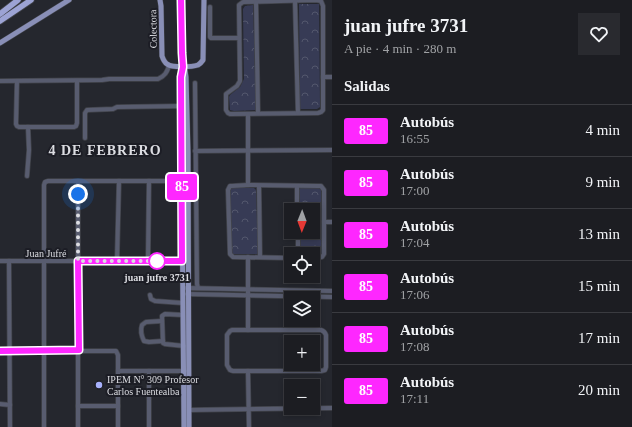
<!DOCTYPE html>
<html lang="es">
<head>
<meta charset="utf-8">
<style>
  :root { --surface:#1c1d22; --page:#292a2f; --text:#f1f3f6; --muted:#a0a2a5; --line:#3a3b40 }
  body { margin:0; font-family:"Times New Roman",serif; background:var(--page); color:var(--text); height:100vh; display:flex; flex-direction:column; font-size:15px; white-space:nowrap }
  * { box-sizing:border-box; margin:0 }
  p { font-size:13px; color:var(--muted) }
  .icon { flex:none; width:22px; height:22px; fill:none; stroke:currentColor; stroke-width:2; stroke-linecap:round; stroke-linejoin:round }
  .map { position:relative; flex:1; overflow:hidden }
  .details { display:flex; flex-direction:column; background:var(--surface); width:300px }
  .details>* { flex:none }
  .badge { padding:0 8px; border-radius:3px; font-size:14px; line-height:26px }
  .needle { width:26px; rotate:181deg }
  .controls { position:absolute; left:284px; top:203px; display:grid; gap:8px }
  .controls a { display:grid; place-items:center; width:36px; height:36px; border-radius:0px; background:var(--surface); box-shadow:0 2px 6px #0003,0 0 0 1px var(--line); font-size:20px }
  .you { position:absolute; width:20px; height:20px; margin:-10px; border:3px solid #fff; border-radius:50%; background:#1a73e8; box-shadow:0 0 0 6px #1a73e833 }
  .map>.badge { position:absolute; translate:-50% -50%; box-shadow:0 0 0 2px #fff }
  h2 { padding:0 12px; font-size:15px; line-height:36px }
  .round { display:grid; place-items:center; flex:none; width:42px; height:42px; border-radius:0px; background:var(--page) }
  .headline { display:flex; align-items:center; justify-content:space-between; height:68px; padding:0 12px }
  h1 { font-size:19px; font-weight:700; line-height:30px }
  ul { padding:0; list-style:none }
  li { display:flex; align-items:center; gap:12px; height:52px; padding:0 12px; border-top:1px solid var(--line) }
  li div { flex:1 }
  li b { display:block; font-size:15px }
  li em { font-style:normal }
  li .badge { min-width:44px; font-weight:700; text-align:center }
  main { display:flex; flex:1; min-height:0 }
  .map>svg:first-child { display:block }
  .park { fill:url(#park-crowns) }
  .lines { fill:none; stroke-linecap:round; stroke-linejoin:round }
  .minor-casing { stroke:#42444b; stroke-width:5.5 }
  .major-casing { stroke:#42444b; stroke-width:6 }
  .highway-casing { stroke:#42444b; stroke-width:7 }
  .minor { stroke:#585c6f; stroke-width:4 }
  .major { stroke:#898fb7; stroke-width:5 }
  .highway { stroke:#9ca3d4; stroke-width:5.5 }
  .line-casing { stroke:#fff; stroke-width:9 }
  .line { stroke:#fe27ff; stroke-width:6 }
  .walk { stroke:#dcdde2; stroke-width:4; stroke-dasharray:0 7.2 }
  .stop-dot { fill:#fff; stroke:#fe27ff; stroke-width:2 }
  .poi-dot { fill:#a7b1fc; stroke:#1c1d25; stroke-width:1.5 }
  .labels { text-anchor:middle; dominant-baseline:central; stroke-width:4; stroke-linejoin:round; paint-order:stroke }
  .street-label { font-size:10px; fill:#dcdde2; stroke:#1c1d25 }
  .stop-label { font-size:10px; font-weight:bold; fill:#dcdde2; stroke:#1c1d25 }
  .poi-label { font-size:10px; fill:#dcdde2; stroke:#1c1d25; text-anchor:start }
  .district-label { font-size:14px; font-weight:bold; letter-spacing:1px; fill:#dcdde2; stroke:#1c1d25 }
</style>
</head>
<body>
<main>
<div class="map">
<svg width="332" height="427" viewBox="0 0 332 427">
  <defs>
    <pattern id="park-crowns" width="20" height="18" patternUnits="userSpaceOnUse"><rect width="20" height="18" fill="#373b55"/><path d="M2 6a3 3 0 1 1 6 0M12 15a3 3 0 1 1 6 0" fill="none" stroke="#53576d"/></pattern>
  </defs>
  <rect width="100%" height="100%" fill="#25272e"/>
  <!-- park -->
  <g class="park">
    <polygon points="299,4 319,4 320,107 317,109 300,109"/>
    <polygon points="253,5 256,110 234,111 230,110 229,97 230,95 240,87 244,79 243,9 245,6"/>
    <polygon points="301,187 319,188 321,190 322,253 321,255 313,255 313,254 301,254 300,232 313,232 313,210 300,210 299,190"/>
    <polygon points="232,188 254,188 256,190 258,254 232,254 230,191"/>
  </g>
  <g class="lines">
    <!-- minor casing -->
    <g class="minor-casing">
      <g id="minor">
        <polygon points="316,0 321,1 323,6 323,110 321,112 318,113 230,114 228,113 226,110 226,94 237,86 240,81 239,5 243,2"/>
        <polyline points="295,1 298,113"/>
        <polyline points="256,2 258,113"/>
        <polyline points="210,7 210,37 211,38 239,38"/>
        <polyline points="323,77 332,77"/>
        <path d="M0 81 102 80 109 79H158C165 76 167 72 169 66"/>
        <polyline points="17,81 16,124 17,126 19,127 74,127 76,126 77,123 77,81"/>
        <polyline points="195,83 197,284 198,288"/>
        <polyline points="248,114 248,185"/>
        <polyline points="85,138 85,113 87,110 113,109 117,107 184,106"/>
        <polyline points="195,151 332,150"/>
        <polyline points="27,176 29,150 28,127"/>
        <polyline points="78,181 78,427"/>
        <polyline points="259,186 260,257"/>
        <polyline points="297,186 297,210"/>
        <polyline points="324,222 332,222"/>
        <polyline points="298,232 298,254"/>
        <polyline points="248,257 248,330"/>
        <polyline points="291,258 233,257 230,254 228,190 230,186 232,186 248,185 318,186 321,186 324,190 324,254 322,257 313,258"/>
        <polyline points="0,261 186,261"/>
        <polyline points="9,261 10,427"/>
        <polyline points="117,261 119,181"/>
        <polyline points="148,261 149,181"/>
        <polyline points="186,288 332,291"/>
        <polyline points="187,294 332,297"/>
        <polyline points="150,295 151,299 155,301 183,303"/>
        <polyline points="183,315 165,314 162,316 163,343 165,344 184,346"/>
        <path d="M162 321 146 322 142 325C140 331 141 335 144 341L149 342 163 341"/>
        <path d="M232 330H321C324 331 325 332 326 335V367L325 370 321 371H233L230 370 227 365V335L230 331Z"/>
        <polyline points="0,351 116,351 118,355 118,427"/>
        <polyline points="118,371 185,371"/>
        <polyline points="149,371 149,427"/>
        <polyline points="248,371 249,427"/>
        <polyline points="0,404 10,405"/>
        <polyline points="78,406 118,406"/>
        <polyline points="189,410 332,408"/>
        <polyline points="44,427 44,185 45,182 48,181 183,181"/>
      </g>
    </g>
    <!-- major casing -->
    <g class="major-casing">
      <g id="major">
        <path d="M160 0 161 6 162 56C163 59 164 62 167 64 172 68 192 67 198 65 201 63 201 63 203 60L204 0"/>
        <polyline points="181,0 182,53 183,67 181,77 184,427"/>
        <polyline points="0,43 69,0"/>
        <polyline points="184,68 185,70 186,77 188,152 189,427"/>
      </g>
    </g>
    <!-- highway casing -->
    <g class="highway-casing">
      <g id="highway">
        <polyline points="0,14 18,0"/>
        <polyline points="0,21 31,0"/>
      </g>
    </g>
    <!-- minor -->
    <use href="#minor" class="minor"/>
    <!-- major -->
    <use href="#major" class="major"/>
    <!-- highway -->
    <use href="#highway" class="highway"/>
  </g>
  <g class="lines">
    <!-- line casing -->
    <g class="line-casing">
      <polyline id="line" points="0,351 79,350 78,261 182,261 181,77 183,67 182,53 181,0"/>
    </g>
    <!-- line -->
    <use href="#line" class="line"/>
    <!-- walk -->
    <polyline class="walk" points="78,194 78,261 160,261 157,261"/>
  </g>
  <!-- markers -->
  <circle class="stop-dot" cx="157" cy="261" r="8"/>
  <circle class="poi-dot" cx="99" cy="385" r="4"/>
  <g class="labels">
    <!-- street labels -->
    <g class="street-label">
      <text transform="translate(153 29) rotate(-91)">Colectora</text>
      <text x="46" y="253">Juan Jufré</text>
    </g>
    <!-- stop labels -->
    <g class="stop-label">
      <text x="157" y="277">juan jufre 3731</text>
    </g>
    <!-- poi labels -->
    <g class="poi-label">
      <text x="107" y="379">IPEM N° 309 Profesor<tspan x="107" dy="12">Carlos Fuentealba</tspan></text>
    </g>
    <!-- district labels -->
    <g class="district-label">
      <text x="105" y="150">4 DE FEBRERO</text>
    </g>
  </g>
</svg>
<div class="controls">
<a><svg class="needle" viewBox="-14 -14 28 28"><path d="M0-13l5 13h-10z" fill="#e53935"/><path d="M0 13l5-13h-10z" fill="#a0a2a5"/></svg></a>
<a><svg class="icon" aria-label="locate" viewBox="0 0 24 24"><circle cx="12" cy="12" r="6"/><path d="M12 2v4M12 18v4M2 12h4M18 12h4"/></svg></a>
<a><svg class="icon" aria-label="layers" viewBox="0 0 24 24"><path d="M12 4l9 5-9 5-9-5zM3 14l9 5 9-5"/></svg></a>
<a>+</a>
<a>−</a>
</div>
<div class="you" style="left:78px;top:194px"></div>
<b class="badge" style="left:182px;top:187px;background:#fe27ff;color:#fff">85</b>
</div>
<section class="details">
<div class="headline"><div><h1>juan jufre 3731</h1><p>A pie · 4 min · 280 m</p></div><a class="round"><svg class="icon" aria-label="heart" viewBox="0 0 24 24"><path d="M12 20l-8-8c-3-5 5-10 8-4 3-6 11-1 8 4z"/></svg></a></div>
<h2>Salidas</h2>
<ul>
<li><span class="badge" style="background:#fe27ff;color:#fff">85</span><div><b>Autobús</b><p>16:55</p></div><em>4 min</em></li>
<li><span class="badge" style="background:#fe27ff;color:#fff">85</span><div><b>Autobús</b><p>17:00</p></div><em>9 min</em></li>
<li><span class="badge" style="background:#fe27ff;color:#fff">85</span><div><b>Autobús</b><p>17:04</p></div><em>13 min</em></li>
<li><span class="badge" style="background:#fe27ff;color:#fff">85</span><div><b>Autobús</b><p>17:06</p></div><em>15 min</em></li>
<li><span class="badge" style="background:#fe27ff;color:#fff">85</span><div><b>Autobús</b><p>17:08</p></div><em>17 min</em></li>
<li><span class="badge" style="background:#fe27ff;color:#fff">85</span><div><b>Autobús</b><p>17:11</p></div><em>20 min</em></li>
</ul>
</section>
</main>
</body>
</html>
